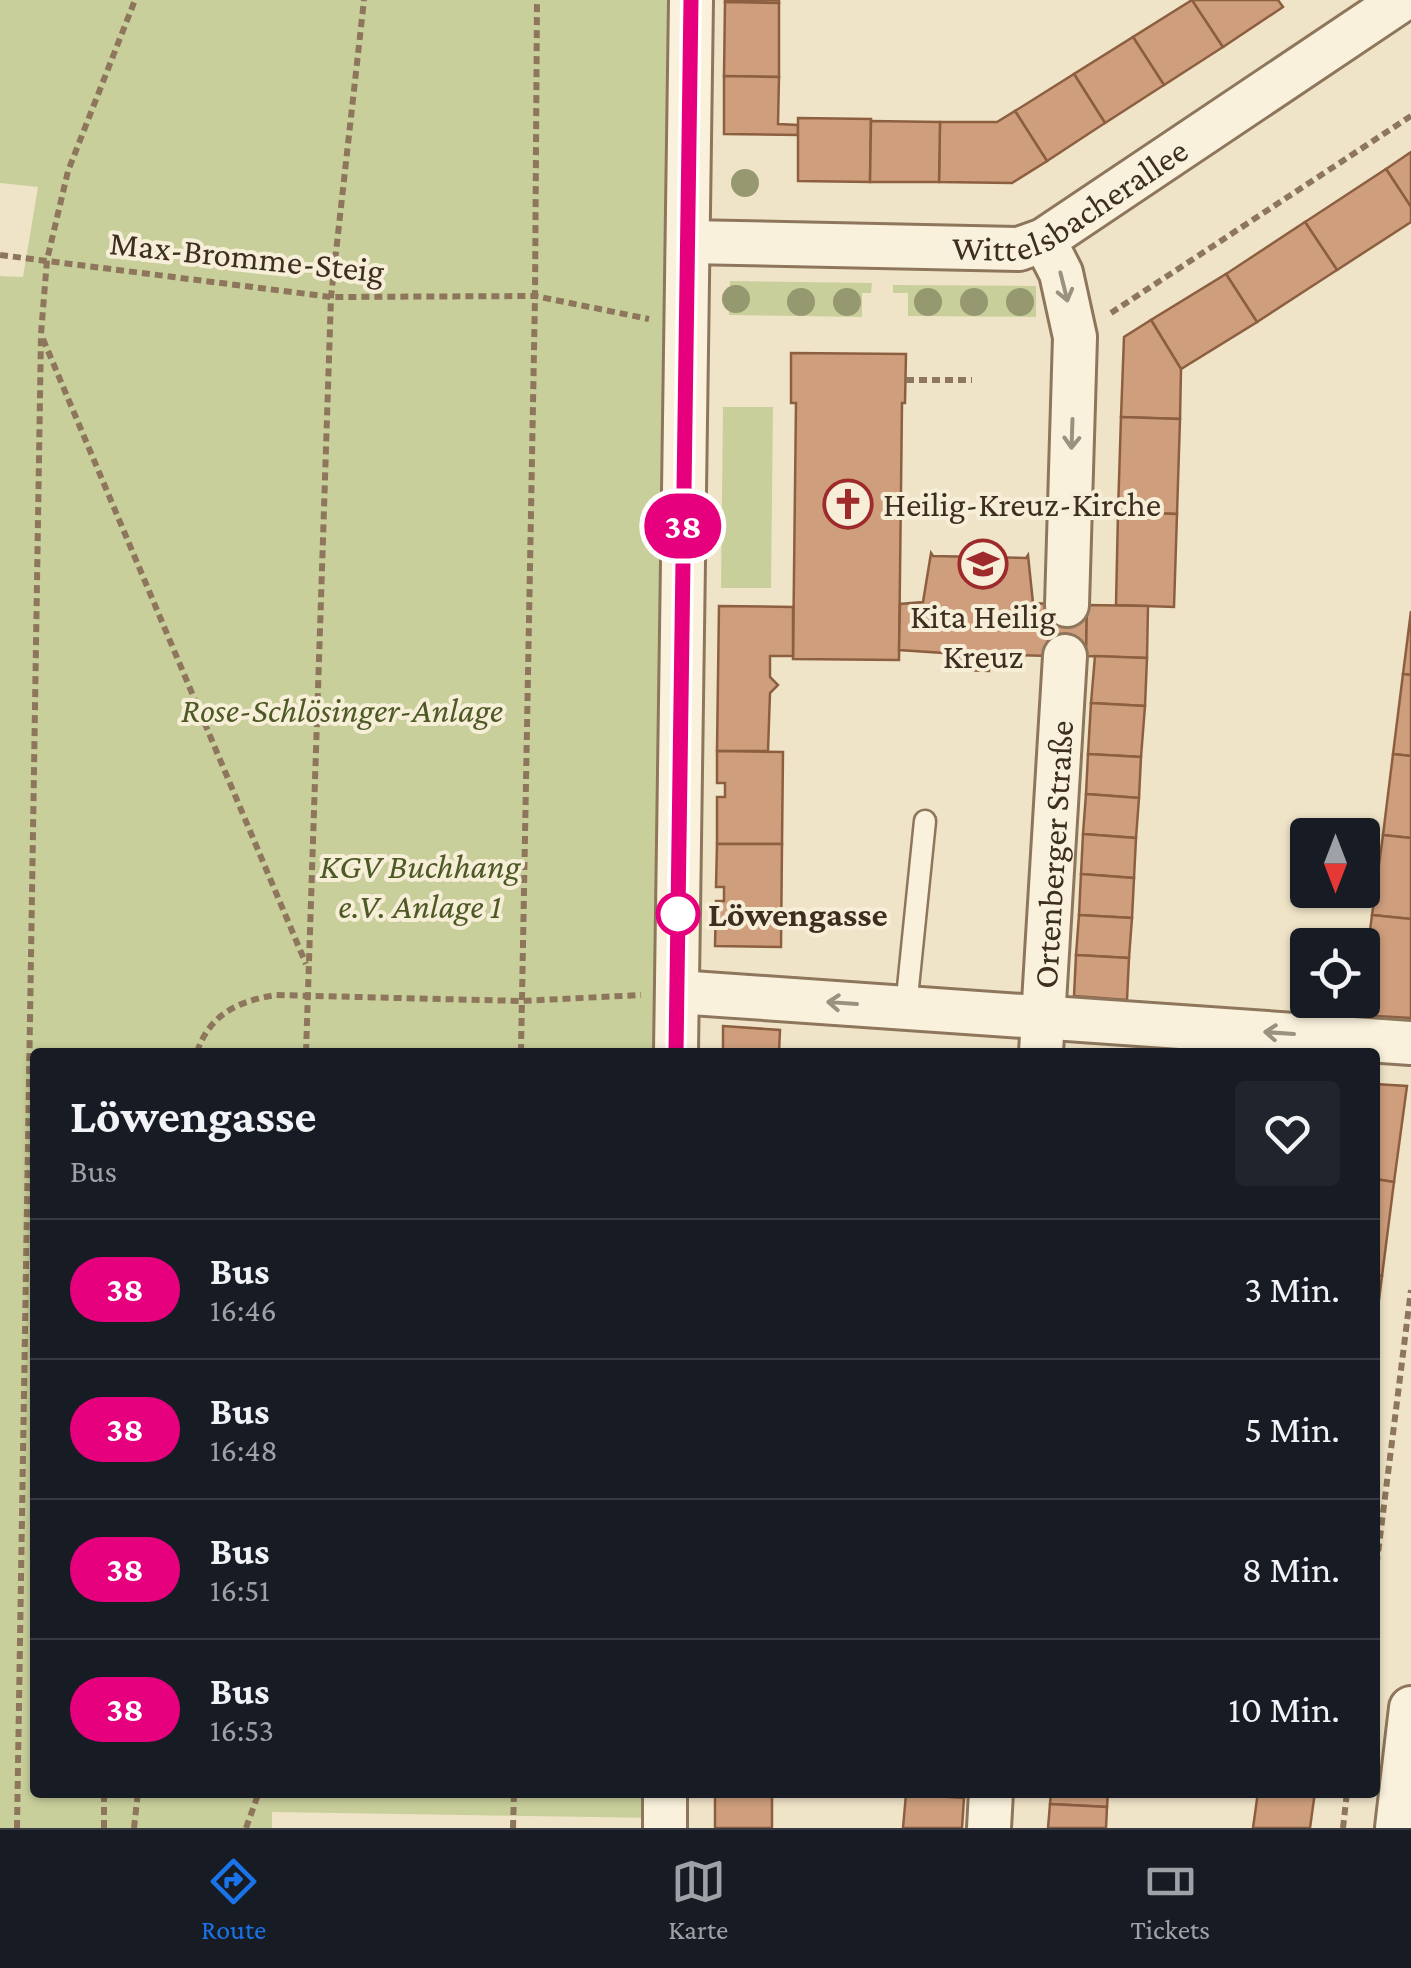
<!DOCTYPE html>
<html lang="de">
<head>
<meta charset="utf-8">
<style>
  :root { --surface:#171b24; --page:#20242c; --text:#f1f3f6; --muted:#9ea1a6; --line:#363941; --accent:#1a73e8 }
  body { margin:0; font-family:"Crimson Pro",serif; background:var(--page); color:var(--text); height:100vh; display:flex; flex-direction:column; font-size:38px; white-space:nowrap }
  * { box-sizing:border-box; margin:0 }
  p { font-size:32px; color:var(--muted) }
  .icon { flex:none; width:55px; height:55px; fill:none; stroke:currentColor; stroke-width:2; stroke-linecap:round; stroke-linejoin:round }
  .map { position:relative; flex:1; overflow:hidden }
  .sheet { position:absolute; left:30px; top:1048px; width:1350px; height:750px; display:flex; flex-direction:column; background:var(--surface); border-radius:10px; box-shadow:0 2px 8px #0004 }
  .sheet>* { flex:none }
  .badge { padding:0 20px; border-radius:32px; font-size:35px; line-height:65px }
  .needle { width:65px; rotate:180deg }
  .controls { position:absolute; left:1290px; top:818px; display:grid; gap:20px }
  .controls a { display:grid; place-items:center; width:90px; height:90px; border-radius:10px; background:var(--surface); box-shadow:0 2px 8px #0004; font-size:50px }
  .map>.badge { position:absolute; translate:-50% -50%; box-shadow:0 0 0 5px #fff }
  .round { display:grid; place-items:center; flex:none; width:105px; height:105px; border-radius:10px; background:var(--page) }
  .head { display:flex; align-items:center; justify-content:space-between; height:170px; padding:0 40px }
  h1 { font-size:48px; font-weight:700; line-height:75px }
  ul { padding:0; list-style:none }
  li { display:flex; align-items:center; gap:30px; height:140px; padding:0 40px; border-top:2px solid var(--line) }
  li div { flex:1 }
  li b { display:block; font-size:38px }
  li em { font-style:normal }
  li .badge { min-width:110px; font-weight:700; text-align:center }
  .tab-bar { display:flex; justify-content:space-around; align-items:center; height:140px; border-top:2px solid var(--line); background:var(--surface); font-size:28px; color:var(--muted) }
  .tab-bar a { display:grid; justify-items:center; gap:5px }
  .tab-bar .on { color:var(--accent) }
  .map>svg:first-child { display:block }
  .green { fill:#c9cf9b }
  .building { fill:#cf9f7d; stroke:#8d5f41; stroke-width:2.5 }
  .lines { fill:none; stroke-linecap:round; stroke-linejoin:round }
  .service-casing { stroke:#8d765c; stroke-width:25 }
  .minor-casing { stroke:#8d765c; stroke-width:48 }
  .path { stroke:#8d765c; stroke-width:6; stroke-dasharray:8 5; stroke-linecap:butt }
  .service { stroke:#faf1dc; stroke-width:20 }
  .minor { stroke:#faf1dc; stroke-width:42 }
  .tree { fill:#96986f }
  .oneway { stroke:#9c907e }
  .line-casing { stroke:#fff; stroke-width:22 }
  .line { stroke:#e6007e; stroke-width:15 }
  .stop-dot { fill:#fff; stroke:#e6007e; stroke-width:5 }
  .labels { text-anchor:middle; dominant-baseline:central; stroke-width:8; stroke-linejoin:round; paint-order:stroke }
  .street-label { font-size:35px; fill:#3d2e20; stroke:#f7eed8 }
  .poi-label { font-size:35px; fill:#3d2e20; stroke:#f7eed8; text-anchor:start }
  .park-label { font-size:35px; font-style:italic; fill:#4d5a26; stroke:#f7eed8 }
  .stop-label { font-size:35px; font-weight:bold; fill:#3d2e20; stroke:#f7eed8; text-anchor:start }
</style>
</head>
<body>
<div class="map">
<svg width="1411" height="1828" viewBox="0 0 1411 1828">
  <rect width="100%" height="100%" fill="#f0e4c8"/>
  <!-- green -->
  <g class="green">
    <polygon points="0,0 678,0 667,1052 35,1052 35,1792 660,1792 660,1818 272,1812 272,1828 0,1828 0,276 23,277 38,187 0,183"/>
    <polygon points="730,281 872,283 871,293 862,293 862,317 729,315"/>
    <polygon points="893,285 1036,286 1036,317 908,316 908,293 893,293"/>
    <polygon points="723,407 773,407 771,588 721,588"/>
  </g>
  <!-- building -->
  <g class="building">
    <polygon points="725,0 779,0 779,3 725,2"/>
    <polygon points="1192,0 1223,47 1164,85 1133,37"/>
    <polygon points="1192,0 1278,0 1283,7 1223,47"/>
    <polygon points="725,2 779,3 779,77 724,76"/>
    <polygon points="1133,37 1164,85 1105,123 1074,74"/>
    <polygon points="1074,74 1105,123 1047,161 1015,111"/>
    <polygon points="724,76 779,77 778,124 798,125 798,135 724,134"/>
    <polygon points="1015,111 1047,161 1012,183 939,182 940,122 997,122"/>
    <polygon points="798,118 871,119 870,182 798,181"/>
    <polygon points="871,121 940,122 939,182 870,182"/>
    <polygon points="1411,152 1411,207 1386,169"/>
    <polygon points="1386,169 1411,207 1411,222 1337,270 1305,222"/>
    <polygon points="1305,222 1337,270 1257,322 1226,274"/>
    <polygon points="1226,274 1257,322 1181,369 1151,320"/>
    <polygon points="1151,320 1181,369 1180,419 1121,417 1124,337"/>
    <polygon points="791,353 906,354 905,403 902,403 899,660 793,659 796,403 791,403"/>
    <polygon points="1121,417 1180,419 1177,514 1118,512"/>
    <polygon points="1118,512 1177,514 1174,607 1116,605"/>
    <polygon points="931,553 933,556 1026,558 1028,555 1033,603 1049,604 1048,656 989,654 989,671 959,670 959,654 899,650 900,604 923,602"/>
    <polygon points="1049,604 1087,605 1086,656 1048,656"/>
    <polygon points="1087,605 1148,606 1147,658 1086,656"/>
    <polygon points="719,606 793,607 793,656 770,656 770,677 778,685 770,693 768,751 717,751"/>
    <polygon points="1411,611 1411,675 1403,674"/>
    <polygon points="1095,656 1147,658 1145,706 1091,703"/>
    <polygon points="1403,674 1411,675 1411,756 1393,754"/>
    <polygon points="1091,703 1145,706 1141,757 1088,754"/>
    <polygon points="717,751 783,752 782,844 717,844 717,797 725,797 725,783 717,783"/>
    <polygon points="1088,754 1141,757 1139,798 1086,794"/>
    <polygon points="1393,754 1411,756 1411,838 1383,835"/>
    <polygon points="1086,794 1139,798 1136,838 1083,834"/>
    <polygon points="1083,834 1136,838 1134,878 1081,874"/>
    <polygon points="1383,835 1411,838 1411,919 1372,915"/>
    <polygon points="717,844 782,844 781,947 715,946 716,901 724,901 724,887 716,887"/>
    <polygon points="1081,874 1134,878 1132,918 1079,915"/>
    <polygon points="1079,915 1132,918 1129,958 1076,955"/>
    <polygon points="1372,915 1411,919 1411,1018 1359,1015"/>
    <polygon points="1076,955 1129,958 1127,1000 1074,996"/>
    <polygon points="723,1026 780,1030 779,1052 723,1052"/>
    <polygon points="1375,1084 1407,1086 1394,1182 1375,1179"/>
    <polygon points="1375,1179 1394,1182 1382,1276 1375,1275"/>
    <polygon points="1375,1275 1382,1276 1375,1331"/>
    <rect x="715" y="1792" width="57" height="36"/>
    <polygon points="906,1792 964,1792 964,1798"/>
    <polygon points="1051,1792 1108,1792 1107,1807 1050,1804"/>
    <polygon points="1258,1792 1315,1792 1310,1828 1253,1828"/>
    <polygon points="906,1794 964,1798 962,1828 903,1828"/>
    <polygon points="1050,1804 1107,1807 1106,1828 1048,1828"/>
  </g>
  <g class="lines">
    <!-- service casing -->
    <g class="service-casing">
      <polyline id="service" points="906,1007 925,821"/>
    </g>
    <!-- minor casing -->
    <g class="minor-casing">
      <g id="minor">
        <polyline points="1044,240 1061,273 1075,337 1067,605"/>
        <path id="s1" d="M688 242 1019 249 1044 240 1402 0"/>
        <polyline points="677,992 1411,1043"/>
        <polyline points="676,1052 691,0"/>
        <path id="s2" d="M1041 1052 1065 656"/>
        <polyline points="665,1828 665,1792"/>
        <polyline points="989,1828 991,1792"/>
        <polyline points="1397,1828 1411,1708"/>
      </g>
    </g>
    <!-- path -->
    <g class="path">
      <polyline points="0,255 331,297 535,296 649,319"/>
      <polyline points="1111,313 1411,116"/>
      <polyline points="43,339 306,964"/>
      <polyline points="906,380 972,380"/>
      <path d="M197 1052C210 1014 238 1001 276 995L521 1001 641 995"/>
      <polyline points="306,1052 331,297 364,0"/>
      <polyline points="521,1052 535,296 537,0"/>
      <polyline points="1375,1577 1411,1290"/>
      <polyline points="17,1828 41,334 47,260 68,171 135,0"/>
      <polyline points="104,1828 104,1792"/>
      <polyline points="134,1828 138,1792"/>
      <polyline points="246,1828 259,1792"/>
      <polyline points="513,1828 514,1792"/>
      <polyline points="1343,1828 1347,1792"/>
    </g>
    <!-- service -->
    <use href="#service" class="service"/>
    <!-- minor -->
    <use href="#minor" class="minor"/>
  </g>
  <!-- trees -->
  <g class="tree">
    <circle cx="745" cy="183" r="14"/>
    <circle cx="736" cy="299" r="14"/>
    <circle cx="801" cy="302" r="14"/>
    <circle cx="847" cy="302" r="14"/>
    <circle cx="928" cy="302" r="14"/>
    <circle cx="974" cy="302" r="14"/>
    <circle cx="1020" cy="302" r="14"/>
  </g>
  <!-- one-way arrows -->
  <defs><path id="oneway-shaft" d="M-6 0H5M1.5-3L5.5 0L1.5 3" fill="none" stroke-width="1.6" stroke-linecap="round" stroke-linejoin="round" transform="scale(2.5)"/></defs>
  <g class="oneway">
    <use href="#oneway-shaft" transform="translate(1064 287) rotate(76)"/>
    <use href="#oneway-shaft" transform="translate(1072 434) rotate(92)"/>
    <use href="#oneway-shaft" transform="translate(842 1003) rotate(-176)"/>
    <use href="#oneway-shaft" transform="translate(1279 1033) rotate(-176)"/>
  </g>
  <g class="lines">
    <!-- line casing -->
    <g class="line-casing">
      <polyline id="line" points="676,1052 691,0"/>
    </g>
    <!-- line -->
    <use href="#line" class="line"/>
  </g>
  <!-- icons -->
  <defs>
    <g id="church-ring" transform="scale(2.5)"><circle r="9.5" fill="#f7eed8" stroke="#9e2a2b" stroke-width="1.5"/><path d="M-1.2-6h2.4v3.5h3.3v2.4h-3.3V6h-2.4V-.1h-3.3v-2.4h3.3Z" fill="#9e2a2b"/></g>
    <g id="school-ring" transform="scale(2.5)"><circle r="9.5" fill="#f7eed8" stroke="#9e2a2b" stroke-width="1.5"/><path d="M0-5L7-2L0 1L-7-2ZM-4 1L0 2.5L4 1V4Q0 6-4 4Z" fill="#9e2a2b"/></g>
  </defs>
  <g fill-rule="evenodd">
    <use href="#church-ring" x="848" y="504"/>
    <use href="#school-ring" x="983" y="564"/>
  </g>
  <!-- markers -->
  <circle class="stop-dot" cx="678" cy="914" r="20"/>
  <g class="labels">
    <!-- street labels -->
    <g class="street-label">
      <text stroke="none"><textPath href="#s1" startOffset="395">Wittelsbacherallee</textPath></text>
      <text transform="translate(247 257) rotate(6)">Max-Bromme-Steig</text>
      <text stroke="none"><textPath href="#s2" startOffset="198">Ortenberger Straße</textPath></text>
    </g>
    <!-- poi labels -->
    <g class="poi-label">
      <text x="883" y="504">Heilig-Kreuz-Kirche</text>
      <text x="983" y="616" text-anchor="middle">Kita Heilig<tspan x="983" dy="40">Kreuz</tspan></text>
    </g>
    <!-- park labels -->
    <g class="park-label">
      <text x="342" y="710">Rose-Schlösinger-Anlage</text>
      <text x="420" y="866">KGV Buchhang<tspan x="420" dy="40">e.V. Anlage 1</tspan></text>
    </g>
    <!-- stop labels -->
    <g class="stop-label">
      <text x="708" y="914">Löwengasse</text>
    </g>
  </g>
</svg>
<div class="controls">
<a><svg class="needle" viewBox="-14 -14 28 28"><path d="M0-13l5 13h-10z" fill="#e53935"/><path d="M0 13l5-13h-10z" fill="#9ea1a6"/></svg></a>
<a><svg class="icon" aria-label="locate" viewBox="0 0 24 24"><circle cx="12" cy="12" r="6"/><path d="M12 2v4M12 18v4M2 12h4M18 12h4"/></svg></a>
</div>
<b class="badge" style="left:683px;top:526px;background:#e6007e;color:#fff">38</b>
<section class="sheet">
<div class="head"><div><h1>Löwengasse</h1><p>Bus</p></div><a class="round"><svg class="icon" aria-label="heart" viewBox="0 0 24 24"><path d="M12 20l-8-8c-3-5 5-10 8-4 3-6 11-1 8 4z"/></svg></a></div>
<ul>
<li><span class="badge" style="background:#e6007e;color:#fff">38</span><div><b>Bus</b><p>16:46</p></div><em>3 Min.</em></li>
<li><span class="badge" style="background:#e6007e;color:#fff">38</span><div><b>Bus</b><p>16:48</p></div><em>5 Min.</em></li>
<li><span class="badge" style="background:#e6007e;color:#fff">38</span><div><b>Bus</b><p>16:51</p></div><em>8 Min.</em></li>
<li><span class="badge" style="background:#e6007e;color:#fff">38</span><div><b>Bus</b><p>16:53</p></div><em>10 Min.</em></li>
</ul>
</section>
</div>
<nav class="tab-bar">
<a class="on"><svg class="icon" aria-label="directions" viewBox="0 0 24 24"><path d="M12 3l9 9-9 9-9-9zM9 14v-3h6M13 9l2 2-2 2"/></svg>Route</a>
<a><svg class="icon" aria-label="map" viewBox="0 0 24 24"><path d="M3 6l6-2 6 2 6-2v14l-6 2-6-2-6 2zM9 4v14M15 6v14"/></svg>Karte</a>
<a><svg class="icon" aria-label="tickets" viewBox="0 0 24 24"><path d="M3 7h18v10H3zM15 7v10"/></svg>Tickets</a>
</nav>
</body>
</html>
